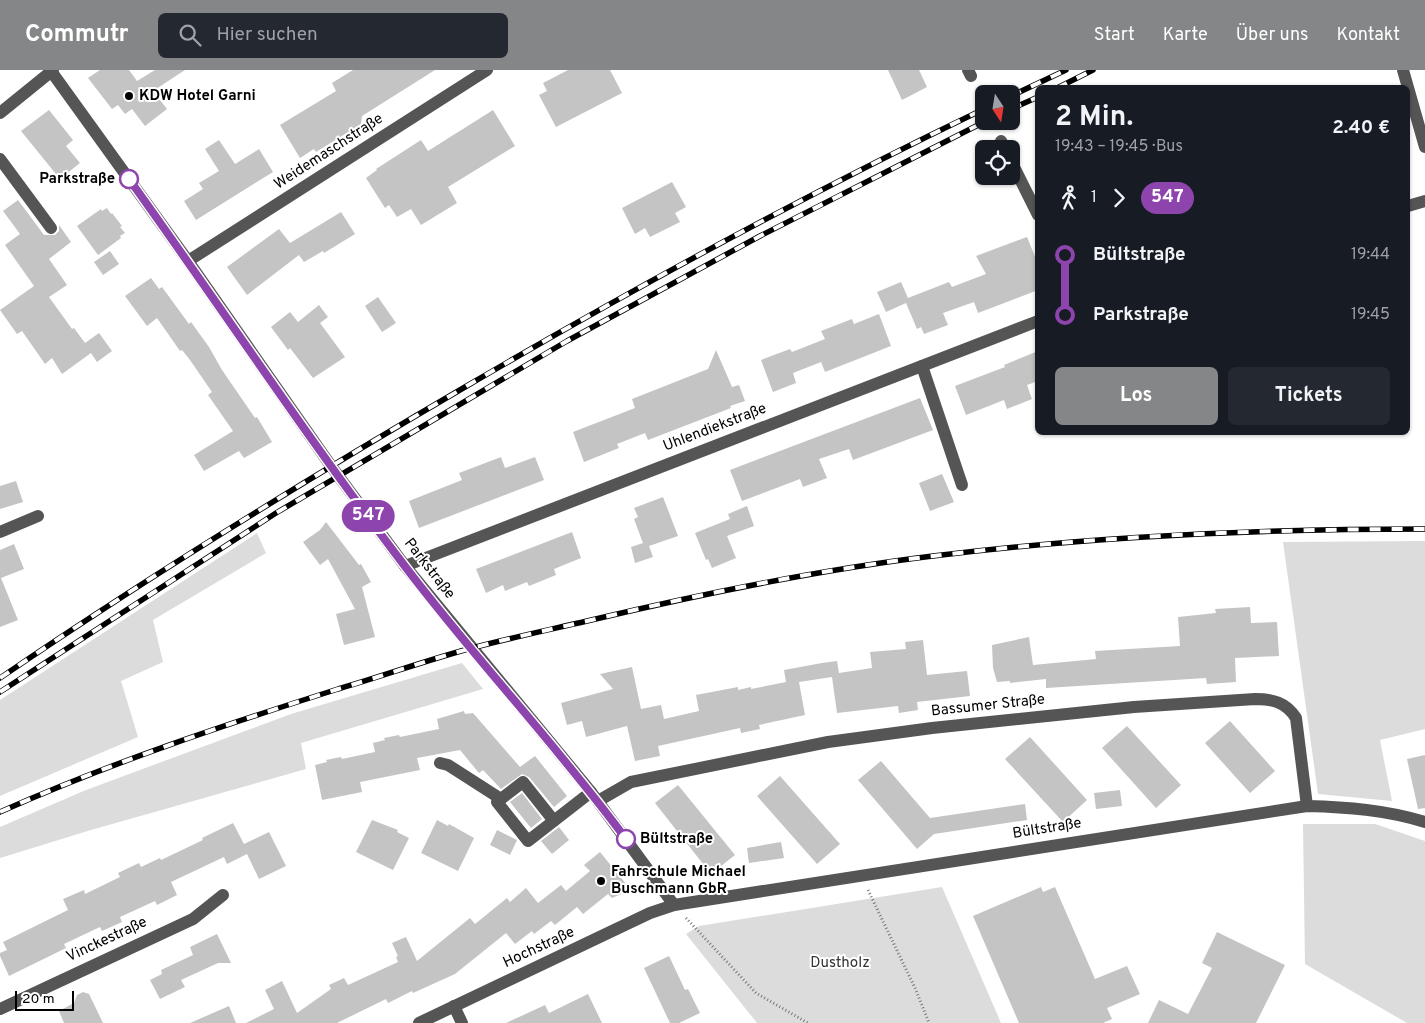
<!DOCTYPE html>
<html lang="de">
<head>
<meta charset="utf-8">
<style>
  :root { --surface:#171b24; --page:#242831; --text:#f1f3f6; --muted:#9ea1a6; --accent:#858687 }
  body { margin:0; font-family:Overpass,sans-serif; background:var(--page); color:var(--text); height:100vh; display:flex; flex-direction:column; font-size:19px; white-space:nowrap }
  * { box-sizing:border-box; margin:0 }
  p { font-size:16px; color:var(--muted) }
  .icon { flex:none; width:28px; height:28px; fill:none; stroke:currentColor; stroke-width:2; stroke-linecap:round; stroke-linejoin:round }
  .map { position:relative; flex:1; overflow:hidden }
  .drawer { position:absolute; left:1035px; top:15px; width:375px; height:350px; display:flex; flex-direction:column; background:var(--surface); border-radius:8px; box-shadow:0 1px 4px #0004 }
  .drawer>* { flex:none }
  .badge { padding:0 10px; border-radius:16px; font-size:18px; line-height:32px }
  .needle { width:32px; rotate:168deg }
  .controls { position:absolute; left:975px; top:15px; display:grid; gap:10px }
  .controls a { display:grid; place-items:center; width:45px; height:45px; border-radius:8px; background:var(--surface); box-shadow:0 1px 4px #0004; font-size:25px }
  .scale { position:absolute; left:15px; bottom:12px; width:59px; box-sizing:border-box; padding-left:5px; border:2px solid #000; border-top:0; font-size:14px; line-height:18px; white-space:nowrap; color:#000; -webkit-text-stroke:4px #fff; paint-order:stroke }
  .map>.badge { position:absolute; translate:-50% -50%; box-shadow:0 0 0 2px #fff }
  .legs { display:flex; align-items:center; gap:8px; height:55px; padding:0 20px; font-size:16px }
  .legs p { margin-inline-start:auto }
  .head { display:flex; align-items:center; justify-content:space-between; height:85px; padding:0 20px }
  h1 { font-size:28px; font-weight:700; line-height:38px }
  .cta { display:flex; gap:10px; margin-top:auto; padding:10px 20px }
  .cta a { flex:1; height:58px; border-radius:8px; background:var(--accent); color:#fff; font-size:20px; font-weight:700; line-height:58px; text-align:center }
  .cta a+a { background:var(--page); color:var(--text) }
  ul { padding:0 20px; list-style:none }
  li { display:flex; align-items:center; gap:18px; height:60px; font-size:19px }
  li i { display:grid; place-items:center; width:8px; height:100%; margin:0 6px; background:currentColor }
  li i::after { content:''; width:12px; height:12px; margin:-6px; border:4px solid; border-radius:50%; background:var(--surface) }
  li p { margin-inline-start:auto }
  li:first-child i { background:linear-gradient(#0000 50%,currentColor 0) }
  li:last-child i { background:linear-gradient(currentColor 50%,#0000 0) }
  header { display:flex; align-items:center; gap:30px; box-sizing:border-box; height:70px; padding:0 25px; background:var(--accent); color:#fff }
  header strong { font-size:24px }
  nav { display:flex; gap:28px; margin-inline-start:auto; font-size:18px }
  .search { width:350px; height:45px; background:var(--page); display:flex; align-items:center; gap:12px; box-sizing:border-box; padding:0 18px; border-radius:8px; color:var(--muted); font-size:19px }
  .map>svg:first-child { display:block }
  .green { fill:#dcdcdc }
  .building { fill:#c4c4c4 }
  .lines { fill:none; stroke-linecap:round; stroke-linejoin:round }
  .path { stroke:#777; stroke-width:3; stroke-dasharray:1 2.5; stroke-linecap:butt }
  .minor { stroke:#555; stroke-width:12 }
  .rail-casing { stroke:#000; stroke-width:5.5 }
  .rail { stroke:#fff; stroke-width:4; stroke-dasharray:11; stroke-linecap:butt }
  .line-1-casing { stroke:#fff; stroke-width:11 }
  .line-1 { stroke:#8e44ad; stroke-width:8 }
  .poi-dot { fill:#000; stroke:#fff; stroke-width:2 }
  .stop-1-dot { fill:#fff; stroke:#8e44ad; stroke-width:2.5 }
  .labels { text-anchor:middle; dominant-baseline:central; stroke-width:4; stroke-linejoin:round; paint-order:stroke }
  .poi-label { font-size:15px; font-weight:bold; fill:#000; stroke:#fff; text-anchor:start }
  .street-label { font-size:15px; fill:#000; stroke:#fff }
  .stop-label { font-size:15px; font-weight:bold; fill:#000; stroke:#fff; text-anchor:end }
  .park-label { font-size:15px; fill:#333; stroke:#fff }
</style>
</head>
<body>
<header>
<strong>Commutr</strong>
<div class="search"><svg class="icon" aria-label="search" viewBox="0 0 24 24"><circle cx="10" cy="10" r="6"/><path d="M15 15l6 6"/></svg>Hier suchen</div>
<nav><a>Start</a><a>Karte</a><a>Über uns</a><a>Kontakt</a></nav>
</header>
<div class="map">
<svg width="1425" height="953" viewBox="0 0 1425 953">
  <rect width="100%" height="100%" fill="#fff"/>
  <!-- green -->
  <g class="green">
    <polygon points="257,463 266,483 153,550 163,592 121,611 138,667 0,726 0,630"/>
    <polygon points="1425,471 1425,659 1380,670 1392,731 1318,724 1283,472"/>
    <polygon points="462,593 483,619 301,673 306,699 91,760 0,788 0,757 86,720 291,644"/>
    <polygon points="1303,754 1375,754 1425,771 1425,953 1407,953 1305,894"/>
    <polygon points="942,817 1001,953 757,953 686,864 699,856"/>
  </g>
  <!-- building -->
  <g class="building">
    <polygon points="100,0 129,0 137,11 155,0 185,0 153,21 167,39 145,56 132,39 125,44 118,35 112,39 88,8"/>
    <polygon points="353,0 435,0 362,46 361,54 316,82 314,79 300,88 280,55 336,21 332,13"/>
    <polygon points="568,0 610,0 622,23 556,57 539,25 547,21 543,13"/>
    <polygon points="888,0 919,0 927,17 902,30"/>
    <polygon points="49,40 73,70 66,76 80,93 60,109 21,61"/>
    <polygon points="493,40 515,76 448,117 457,133 421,155 411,139 397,147 389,135 385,138 366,108 377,100 376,99 421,70 428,81"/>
    <polygon points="219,70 235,94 259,79 273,102 196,150 184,131 203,119 199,113 219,101 205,79"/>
    <polygon points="672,112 686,137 675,143 680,152 650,167 645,158 635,164 622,138"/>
    <polygon points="18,130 44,165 55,165 59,161 59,155 71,172 49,189 67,215 49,227 72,259 74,258 85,273 99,263 112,281 97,292 91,283 62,304 52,288 45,294 22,261 17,264 0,240 34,216 5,175 20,164 3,141"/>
    <polygon points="107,138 111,144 112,143 122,156 120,157 125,163 120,166 121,168 98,185 77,156 101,139 102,141"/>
    <polygon points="341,142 355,164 324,183 323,181 304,192 299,185 247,225 227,197 279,159 290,173"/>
    <polygon points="1027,167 1038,194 1038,220 978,243 974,232 943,243 948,255 924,264 921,257 917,259 906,233 886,242 877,222 901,212 908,228 949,212 952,217 986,204 976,186"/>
    <polygon points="110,181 119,194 103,205 94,192"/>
    <polygon points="151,208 159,219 162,217 189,254 191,252 209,277 222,300 255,348 257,347 272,372 244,388 239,381 204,401 194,385 233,361 208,325 212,322 190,290 182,280 180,281 157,248 147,256 125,226"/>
    <polygon points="378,227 396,253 382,262 365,236"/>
    <polygon points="319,235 328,247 320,253 345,287 313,308 290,278 288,280 271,257 290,242 298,252"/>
    <polygon points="879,244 891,276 825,302 821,292 793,303 796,313 773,322 761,290 790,279 792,282 825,269 821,261 852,249 854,254"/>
    <polygon points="716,280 732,317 739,315 745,331 730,336 731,338 648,370 645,363 617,374 619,378 584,392 573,362 635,338 632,329 708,299"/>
    <polygon points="1038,281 1038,311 1027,315 1032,329 1007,339 1004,330 966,345 955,316 1005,297 1004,295"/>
    <polygon points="920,328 933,360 853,390 849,379 819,389 827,408 803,417 800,409 742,431 730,400"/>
    <polygon points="501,387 505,398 535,387 544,410 419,458 409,431 462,410 459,403"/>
    <polygon points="942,404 954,432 930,441 919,413"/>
    <polygon points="16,411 23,432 0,439 0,416"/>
    <polygon points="663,427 678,466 649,476 653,487 635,493 631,477 643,473 634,449 638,447 634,438"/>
    <polygon points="747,436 754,456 727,466 736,488 712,498 708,489 706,490 695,463 730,449 728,444"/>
    <polygon points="326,452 359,495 361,494 371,512 362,517 375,567 344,575 336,544 355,539 328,489 320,495 303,472 320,460"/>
    <polygon points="572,462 581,488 554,499 556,505 529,516 527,512 505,521 503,515 486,523 476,499"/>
    <polygon points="14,474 24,499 1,508 18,550 0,557 0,480"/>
    <polygon points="1250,537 1251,553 1277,552 1279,586 1235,588 1236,612 1207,614 1206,608 1046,618 1046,609 1010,613 1010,611 997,612 993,598 992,575 1029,567 1033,595 1096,589 1095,581 1180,576 1178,547 1216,543 1215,539"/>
    <polygon points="923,570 927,605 967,601 970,626 917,632 918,640 899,643 898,636 837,643 832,607 799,612 805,645 759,655 760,659 741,663 740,658 658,676 660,686 635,691 627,656 586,667 582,651 567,655 561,633 613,619 600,604 632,597 641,639 661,635 664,649 699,641 696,625 738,617 738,620 751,617 751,619 786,612 784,600 822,593 837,591 839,603 872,598 870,582 906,579 905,572"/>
    <polygon points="464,641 465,644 473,643 520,697 535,686 567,726 554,737 529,707 522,704 501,719 483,700 479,703 460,680 417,688 420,700 360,712 362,722 322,730 315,695 327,692 326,690 341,687 342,689 375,682 373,673 385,670 384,668 399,665 400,667 439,659 437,649"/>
    <polygon points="1230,651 1275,701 1250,723 1205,673"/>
    <polygon points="1127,656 1181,715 1156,738 1102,678"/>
    <polygon points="1030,667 1087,730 1063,752 1005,689"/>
    <polygon points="1425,685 1425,738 1418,739 1407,689"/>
    <polygon points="881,691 930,748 1025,734 1027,750 934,764 917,779 858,710"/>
    <polygon points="780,706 840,774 817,794 757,726"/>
    <polygon points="678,715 735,785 711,804 655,733"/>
    <polygon points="1120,720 1122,736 1096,739 1094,723"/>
    <polygon points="522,723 542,749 531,758 510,732"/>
    <polygon points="372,750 398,760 397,762 409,768 393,800 356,782"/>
    <polygon points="437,750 448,756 449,754 474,768 458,801 421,783"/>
    <polygon points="233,753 244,774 269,762 286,796 259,809 247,784 227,794 224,787 171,812 177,825 157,835 155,831 120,847 122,852 102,861 100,857 64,874 66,878 9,906 0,886 0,883 7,880 3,872 68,840 63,829 84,820 85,824 120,807 118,803 139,793 141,797 160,788 161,790 203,770 202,768"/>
    <polygon points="559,757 569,770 552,784 541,771"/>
    <polygon points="497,760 517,770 510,785 490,775"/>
    <polygon points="781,772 784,788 749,793 747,778"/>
    <polygon points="600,782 631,820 612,828 608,824 583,844 577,837 555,855 551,851 534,864 532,861 515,874 506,863 455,904 413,923 412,921 388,933 386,929 337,953 246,953 274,939 265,920 282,911 297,943 331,919 329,915 344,908 348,915 398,892 396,887 398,886 392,873 406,867 417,891 470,848 475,854 507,828 510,832 526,818 538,833 561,815 566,821 590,801 584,795"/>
    <polygon points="1041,817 1043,822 1055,817 1095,909 1127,896 1140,924 1107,938 1112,949 1103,953 1019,953 973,846"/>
    <polygon points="1217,862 1285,895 1256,953 1148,953 1159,930 1188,944 1212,898 1202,893"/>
    <polygon points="217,864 231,893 218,893 181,910 185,917 160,929 150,910 162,904 161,900 193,885 190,877"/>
    <polygon points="669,886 685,920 688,919 700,943 679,953 670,953 644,898"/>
    <polygon points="83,922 89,924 103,953 64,953 59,941 74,933 77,925"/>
    <polygon points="588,924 602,953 506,953 545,935 549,943"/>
    <polygon points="229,936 236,953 190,953"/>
  </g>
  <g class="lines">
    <!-- path -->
    <g class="path">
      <polyline points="868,820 915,918 929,953"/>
      <polyline points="686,848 756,923 808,953"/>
    </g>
    <!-- minor -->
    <g class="minor">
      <polyline points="968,0 971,6"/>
      <polyline points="1403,0 1425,77"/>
      <polyline points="51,1 188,191 331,396 405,496 591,722 674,835"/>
      <polyline points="0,43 53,0"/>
      <polyline points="1001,71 1005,79"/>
      <polyline points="0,89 51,158"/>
      <polyline points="1011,91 1038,145"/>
      <polyline points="1408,136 1425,131"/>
      <polyline points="188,191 487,0"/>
      <polyline points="922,296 962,415"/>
      <polyline points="0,462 38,446"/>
      <polyline points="405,496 1038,251"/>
      <polyline points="440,693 448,695 501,729"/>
      <path d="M598 731 631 712 828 672 932 658 1134 637 1255 629C1272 629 1286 632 1296 648L1307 736"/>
      <polyline points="554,751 523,712 497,732 528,771 591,722"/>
      <polyline points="454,936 462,953"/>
      <polyline points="0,939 193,849 223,825"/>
      <path d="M419 953 650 843 674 835 1307 736C1347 737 1386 740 1425 752"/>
    </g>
    <!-- rail casing -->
    <g class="rail-casing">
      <g id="rail">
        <polyline points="1057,18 1093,0"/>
        <polyline points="1011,26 1066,0"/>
        <polyline points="1011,39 1038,27"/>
        <path d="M0 608C151 505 307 409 465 317 634 218 807 124 984 39"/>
        <polyline points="0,622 276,443 567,271 760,166 986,51"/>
        <path d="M0 742C110 693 224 655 338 619 383 606 427 590 472 578 510 568 548 560 587 551 701 524 817 500 933 486 1096 466 1261 459 1425 459"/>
      </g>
    </g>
    <!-- rail -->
    <use href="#rail" class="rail"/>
  </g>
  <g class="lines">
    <!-- line-1 casing -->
    <g class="line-1-casing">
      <path id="line-1" d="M129 109C221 237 308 369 404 495 475 589 556 674 626 769"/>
    </g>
    <!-- line-1 -->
    <use href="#line-1" class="line-1"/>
  </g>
  <!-- markers -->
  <g class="poi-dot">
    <circle cx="129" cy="26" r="5"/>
    <circle cx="601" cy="811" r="5"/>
  </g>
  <g class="stop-1-dot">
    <circle cx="129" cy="109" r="9"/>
    <circle cx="626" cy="769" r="9"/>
  </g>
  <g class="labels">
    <!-- poi labels -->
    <g class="poi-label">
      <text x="139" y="26">KDW Hotel Garni</text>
      <text x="611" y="802">Fahrschule Michael<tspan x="611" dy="17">Buschmann GbR</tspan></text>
    </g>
    <!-- street labels -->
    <g class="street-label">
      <text transform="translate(329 82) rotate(-33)">Weidemaschstraße</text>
      <text transform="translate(715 358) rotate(-21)">Uhlendiekstraße</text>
      <text transform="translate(429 499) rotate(52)">Parkstraße</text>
      <text transform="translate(988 636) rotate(-6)">Bassumer Straße</text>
      <text transform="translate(1047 759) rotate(-9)">Bültstraße</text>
      <text transform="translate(107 870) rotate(-25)">Vinckestraße</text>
      <text transform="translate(539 878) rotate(-25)">Hochstraße</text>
    </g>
    <!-- stop labels -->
    <g class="stop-label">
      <text x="115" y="109">Parkstraße</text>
      <text x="640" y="769" text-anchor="start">Bültstraße</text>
    </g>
    <!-- park labels -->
    <g class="park-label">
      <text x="840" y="893">Dustholz</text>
    </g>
  </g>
</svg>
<div class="controls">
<a><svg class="needle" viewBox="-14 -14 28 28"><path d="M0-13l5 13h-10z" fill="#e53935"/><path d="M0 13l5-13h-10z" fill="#9ea1a6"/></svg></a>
<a><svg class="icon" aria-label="locate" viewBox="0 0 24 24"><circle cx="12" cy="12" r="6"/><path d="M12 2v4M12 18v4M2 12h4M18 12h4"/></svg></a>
</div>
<div class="scale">20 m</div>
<b class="badge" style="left:368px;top:446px;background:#8e44ad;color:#fff">547</b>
<section class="drawer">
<div class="head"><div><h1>2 Min.</h1><p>19:43 – 19:45 · Bus</p></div><b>2.40 €</b></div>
<div class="legs"><svg class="icon" aria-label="walk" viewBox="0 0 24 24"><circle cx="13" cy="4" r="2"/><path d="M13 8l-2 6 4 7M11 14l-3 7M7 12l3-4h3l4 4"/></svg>1<svg class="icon" aria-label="forward" viewBox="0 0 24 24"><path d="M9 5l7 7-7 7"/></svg><b class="badge" style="background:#8e44ad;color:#fff">547</b></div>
<ul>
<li><i style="color:#8e44ad"></i><b>Bültstraße</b><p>19:44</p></li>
<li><i style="color:#8e44ad"></i><b>Parkstraße</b><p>19:45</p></li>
</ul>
<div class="cta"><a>Los</a><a>Tickets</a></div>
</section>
</div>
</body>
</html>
